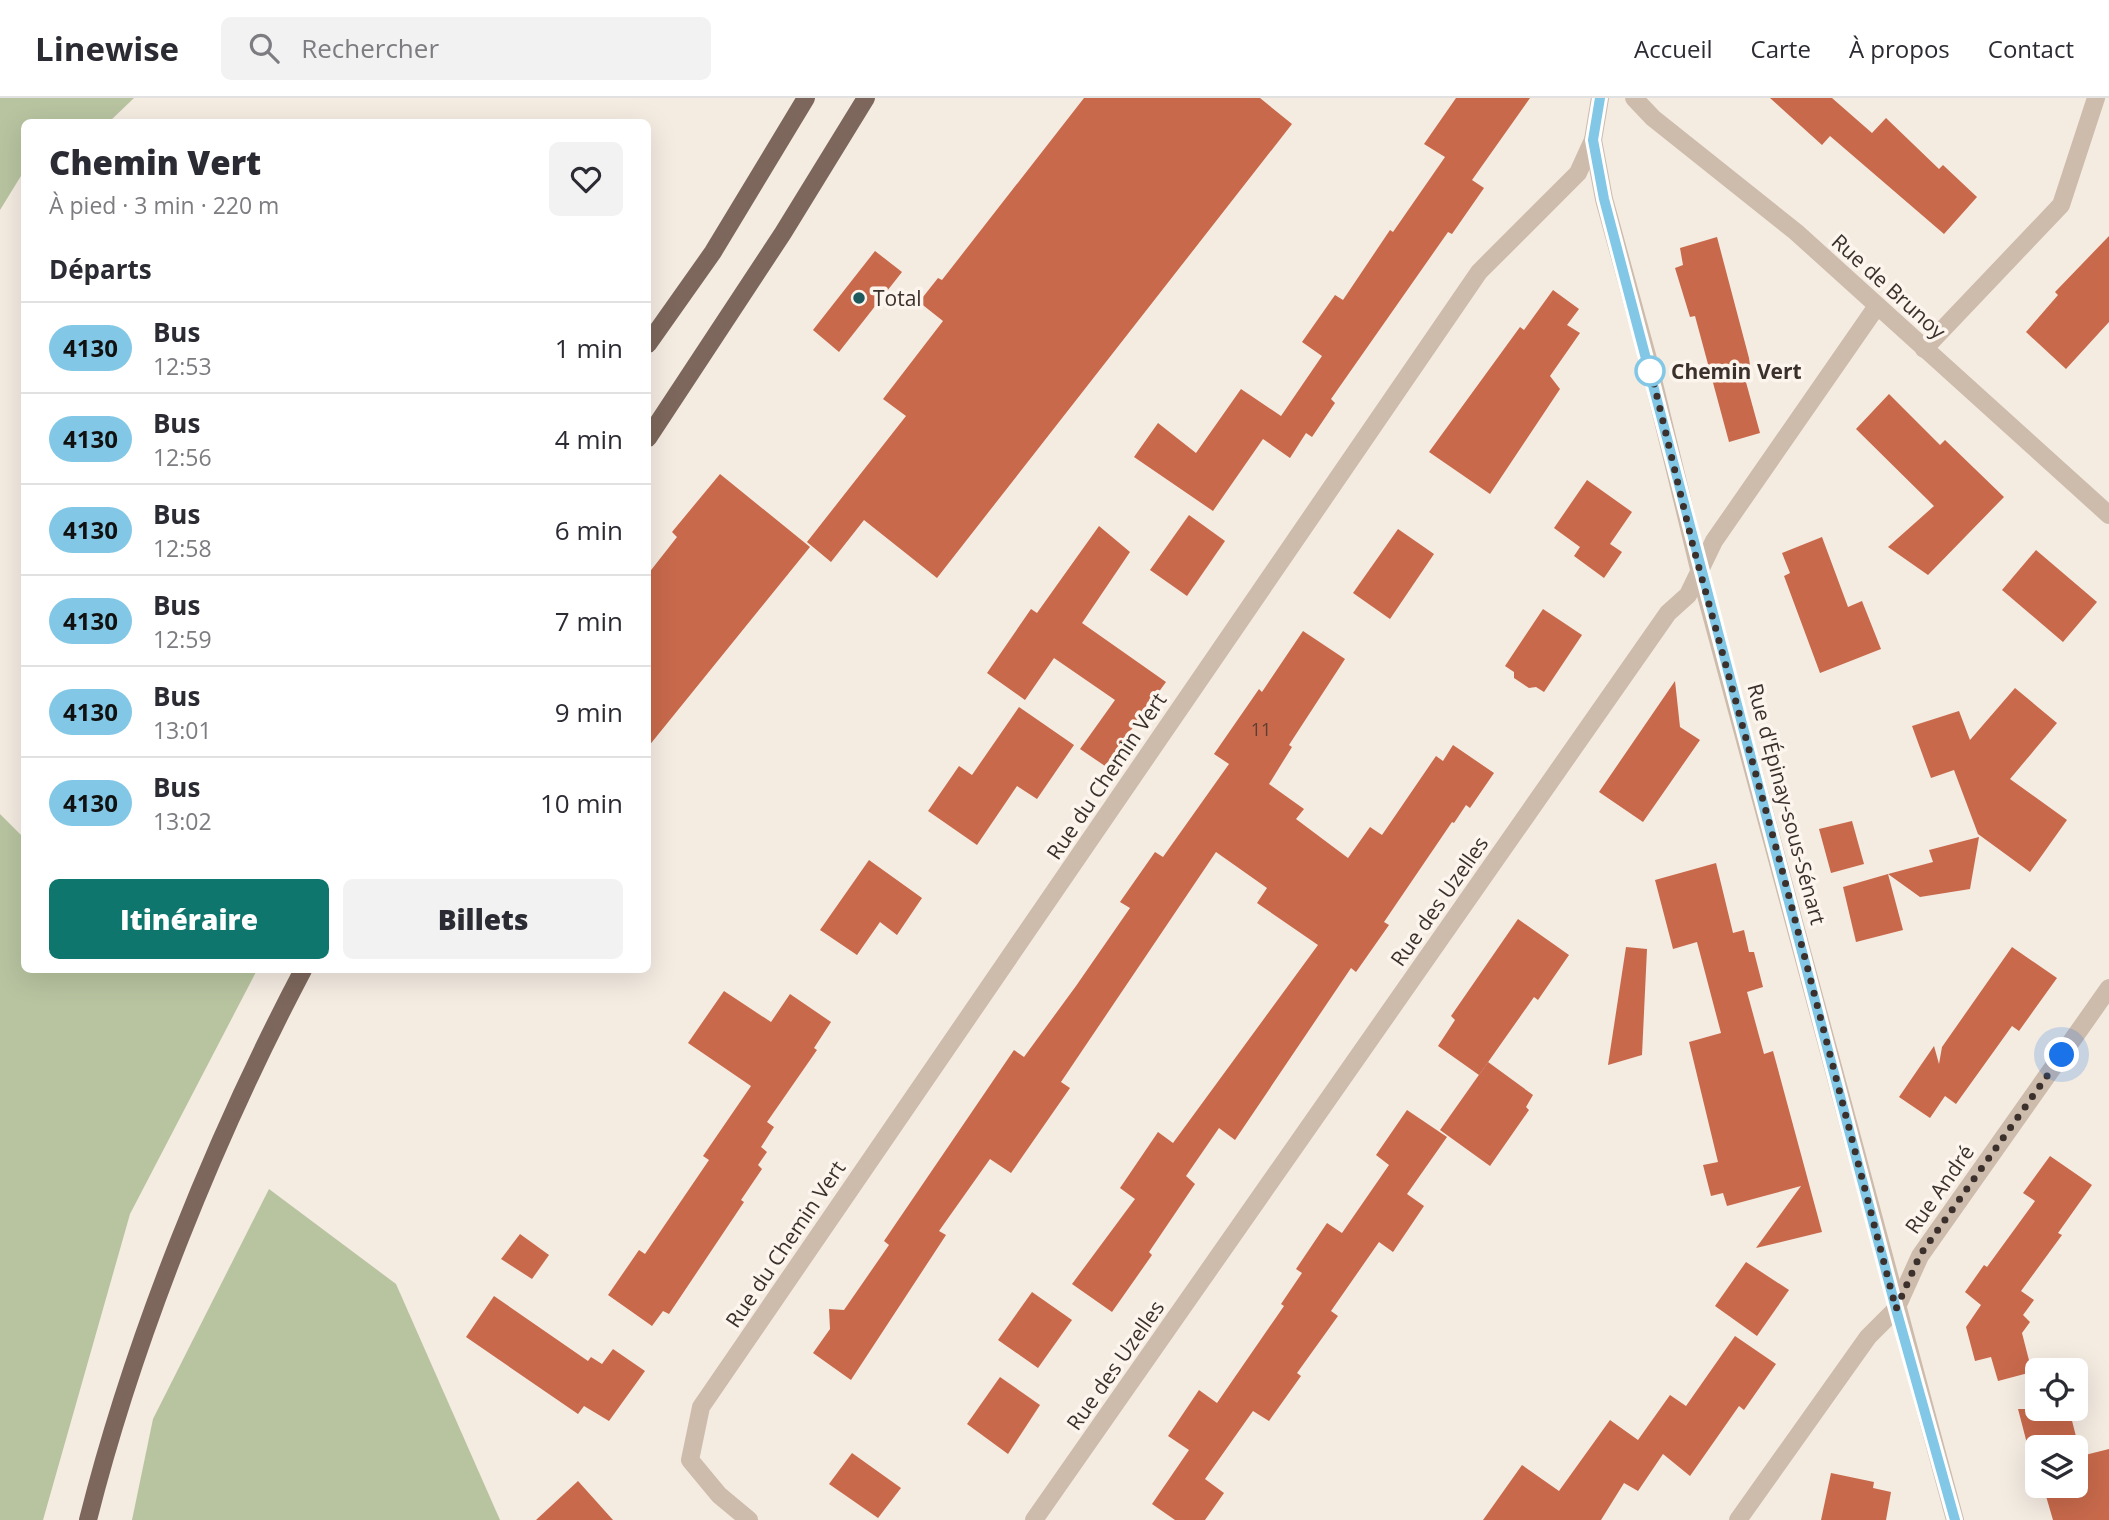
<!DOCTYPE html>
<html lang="fr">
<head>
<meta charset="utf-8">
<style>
  :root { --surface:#fff; --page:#f2f2f3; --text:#2b2b33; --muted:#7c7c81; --line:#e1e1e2; --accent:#0f766e }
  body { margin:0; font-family:"Open Sans",sans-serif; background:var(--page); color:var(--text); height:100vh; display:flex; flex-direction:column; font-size:26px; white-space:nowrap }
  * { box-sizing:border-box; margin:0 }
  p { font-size:23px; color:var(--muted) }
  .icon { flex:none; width:38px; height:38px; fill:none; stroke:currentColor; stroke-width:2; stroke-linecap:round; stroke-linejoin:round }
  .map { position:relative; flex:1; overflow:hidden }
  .sheet { position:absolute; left:21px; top:21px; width:630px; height:854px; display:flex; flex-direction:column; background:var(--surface); border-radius:10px; box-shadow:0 7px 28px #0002 }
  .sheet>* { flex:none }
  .badge { padding:0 14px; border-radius:23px; font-size:24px; line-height:46px }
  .buttons { position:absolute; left:2025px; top:1260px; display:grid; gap:14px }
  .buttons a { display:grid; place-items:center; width:63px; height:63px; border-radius:10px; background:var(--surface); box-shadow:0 7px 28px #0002; font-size:35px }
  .you { position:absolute; width:35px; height:35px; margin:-18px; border:5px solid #fff; border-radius:50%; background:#1a73e8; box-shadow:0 0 0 10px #1a73e833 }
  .map>.badge { position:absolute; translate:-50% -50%; box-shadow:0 0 0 4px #fff }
  h2 { padding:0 28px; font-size:26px; line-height:63px }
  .round { display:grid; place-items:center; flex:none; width:74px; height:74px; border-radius:10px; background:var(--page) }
  .overview { display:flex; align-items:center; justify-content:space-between; height:119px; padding:0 28px }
  h1 { font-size:33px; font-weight:800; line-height:52px }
  .primary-button { display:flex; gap:14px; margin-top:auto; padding:14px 28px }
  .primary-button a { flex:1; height:80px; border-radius:10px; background:var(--accent); color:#fff; font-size:28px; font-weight:800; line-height:80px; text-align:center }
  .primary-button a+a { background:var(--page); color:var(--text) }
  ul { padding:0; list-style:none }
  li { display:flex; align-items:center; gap:21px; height:91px; padding:0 28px; border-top:2px solid var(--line) }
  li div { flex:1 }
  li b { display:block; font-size:26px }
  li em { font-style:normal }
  li .badge { min-width:77px; font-weight:700; text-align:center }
  header { display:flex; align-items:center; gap:42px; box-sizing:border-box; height:98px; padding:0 35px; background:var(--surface); border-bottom:2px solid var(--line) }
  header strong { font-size:33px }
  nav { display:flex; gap:38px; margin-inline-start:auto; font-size:24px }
  .search { width:490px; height:63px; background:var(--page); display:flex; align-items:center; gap:18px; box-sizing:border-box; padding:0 24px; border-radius:10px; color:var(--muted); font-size:26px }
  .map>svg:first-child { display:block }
  .green { fill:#b8c4a0 }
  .building { fill:#c8694b }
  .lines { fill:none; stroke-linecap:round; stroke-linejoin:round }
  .minor { stroke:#cdbbac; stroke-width:18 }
  .major { stroke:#7d675c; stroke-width:18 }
  .line-casing { stroke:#fff; stroke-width:16 }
  .line { stroke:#82c8e6; stroke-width:10 }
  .walk { stroke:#3b302b; stroke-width:7; stroke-dasharray:0 12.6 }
  .poi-dot { fill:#1f5a5e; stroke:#fbf5ee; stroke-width:2.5 }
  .stop-dot { fill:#fff; stroke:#82c8e6; stroke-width:3.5 }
  .labels { text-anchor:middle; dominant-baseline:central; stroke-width:7; stroke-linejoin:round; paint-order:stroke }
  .number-label { font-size:18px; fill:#5e3e33 }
  .street-label { font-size:21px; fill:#3b302b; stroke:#fbf5ee }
  .poi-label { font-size:21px; fill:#3b302b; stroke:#fbf5ee; text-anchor:start }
  .stop-label { font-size:21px; font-weight:bold; fill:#3b302b; stroke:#fbf5ee; text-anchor:start }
</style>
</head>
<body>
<header>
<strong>Linewise</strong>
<div class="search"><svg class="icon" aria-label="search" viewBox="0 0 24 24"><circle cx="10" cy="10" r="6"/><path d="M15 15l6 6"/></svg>Rechercher</div>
<nav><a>Accueil</a><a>Carte</a><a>À propos</a><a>Contact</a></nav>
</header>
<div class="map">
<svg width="2109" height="1422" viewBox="0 0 2109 1422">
  <rect width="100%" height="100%" fill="#f4ebe1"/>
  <!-- green -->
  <g class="green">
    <polygon points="0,0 134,0 109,24 24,24 24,73 0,112"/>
    <polygon points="0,716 24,740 24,872 257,872 130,1116 43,1422 0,1422"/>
    <polygon points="269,1091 396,1186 500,1422 132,1422 153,1321"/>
  </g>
  <!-- building -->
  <g class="building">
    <polygon points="1084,0 1260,0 1292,26 937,480 864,422 831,464 807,444 906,318 883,301 943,223 919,204 938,180 942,182"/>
    <polygon points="1456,0 1530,0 1472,82 1484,90 1452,136 1448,134 1331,301 1335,305 1312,339 1306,335 1290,360 1263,341 1213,413 1134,359 1158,325 1196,355 1241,291 1281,318 1322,258 1302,244 1335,197 1343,202 1390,132 1393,134 1445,59 1424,46"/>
    <polygon points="1770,0 1832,0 1872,35 1886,20 1939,71 1943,67 1977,99 1944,136 1830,38 1822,47"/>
    <polygon points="2109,138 2109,224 2066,271 2026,234 2058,197 2055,194"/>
    <polygon points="1717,139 1749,260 1751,275 1744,277 1760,335 1729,344 1695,218 1690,219 1675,170 1683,167 1680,150"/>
    <polygon points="875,153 902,174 839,254 813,232"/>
    <polygon points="1553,192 1579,211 1567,227 1580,235 1550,278 1560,291 1490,396 1429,354 1520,229 1524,232"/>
    <polygon points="1889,296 1940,347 1945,342 2004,399 1928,477 1888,449 1934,408 1856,331"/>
    <polygon points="720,376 810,449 648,649 648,476 677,439 672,434"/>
    <polygon points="1587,382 1632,414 1610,446 1622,454 1604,480 1574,458 1580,449 1554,430"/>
    <polygon points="1189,417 1225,443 1187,498 1150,472"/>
    <polygon points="1099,428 1130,454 1082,525 1166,584 1105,668 1080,651 1115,602 1054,560 1025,602 987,575 1031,511 1037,515"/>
    <polygon points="1398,431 1434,456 1390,521 1353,495"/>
    <polygon points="1822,439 1848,509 1862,503 1881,551 1820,575 1784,478 1790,475 1782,455"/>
    <polygon points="2036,452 2097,504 2063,544 2002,492"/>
    <polygon points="1543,511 1582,537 1544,594 1536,589 1529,590 1514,580 1514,574 1505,568"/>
    <polygon points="1303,533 1345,561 1289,647 1292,649 1269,686 1304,711 1296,721 1348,760 1370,729 1382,737 1436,658 1443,663 1453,647 1494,675 1470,710 1466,707 1454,725 1452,724 1384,824 1389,827 1356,874 1351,870 1235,1042 1219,1030 1186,1078 1195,1086 1149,1154 1152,1157 1112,1214 1072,1186 1135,1101 1120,1090 1158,1034 1173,1045 1318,847 1257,805 1267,790 1216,754 1061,984 1070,990 1011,1075 990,1061 939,1133 946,1137 851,1282 813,1255 830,1231 829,1211 844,1212 889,1147 884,1143 1014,952 1024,959 1076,888 1130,810 1120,804 1155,754 1163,759 1229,666 1214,656 1259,591 1262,594"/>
    <polygon points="1675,583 1680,629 1700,642 1643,724 1599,694"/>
    <polygon points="2015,590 2057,625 2010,681 2067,722 2030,774 1978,736 1954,672 1931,680 1912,628 1959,613 1970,642"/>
    <polygon points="1019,609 1074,647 1037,701 1017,688 977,747 928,713 959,668 972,677"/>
    <polygon points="1852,723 1864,766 1831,775 1819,731"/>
    <polygon points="1979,739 1970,791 1920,799 1888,776 1933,764 1929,752"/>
    <polygon points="869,762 922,800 897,837 880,824 857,857 820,832"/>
    <polygon points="1716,765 1733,835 1744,832 1749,854 1754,854 1763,889 1747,894 1764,956 1773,953 1822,1134 1756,1150 1801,1088 1727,1108 1723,1095 1711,1098 1703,1067 1718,1064 1689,944 1721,935 1697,844 1673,851 1655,782"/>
    <polygon points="1888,776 1903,832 1856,844 1843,789"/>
    <polygon points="1518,821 1569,857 1538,902 1534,899 1479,977 1438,948 1455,922 1451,918"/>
    <polygon points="1626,849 1647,851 1642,957 1608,967"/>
    <polygon points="2012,849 2057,880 2019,933 2012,928 1956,1006 1945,998 1930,1020 1899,999 1934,948 1939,966 1942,949"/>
    <polygon points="724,893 771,924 790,896 831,924 814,950 817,952 767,1024 774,1029 761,1049 767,1054 758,1067 762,1071 741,1102 744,1104 669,1216 663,1213 652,1228 608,1197 639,1152 645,1156 709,1062 703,1058 751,988 688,945"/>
    <polygon points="1488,964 1533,997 1526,1009 1529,1012 1490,1068 1440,1032"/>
    <polygon points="1407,1012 1447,1039 1407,1096 1424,1108 1393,1154 1379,1144 1331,1213 1338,1218 1297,1275 1301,1278 1269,1323 1253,1313 1205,1381 1224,1395 1205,1422 1175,1422 1152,1406 1189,1352 1168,1338 1199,1292 1217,1305 1284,1208 1281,1206 1302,1175 1296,1171 1327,1125 1342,1135 1389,1067 1376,1057"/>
    <polygon points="2050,1058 2092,1087 2058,1135 2062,1137 2021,1193 2034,1202 2023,1217 2030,1224 2022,1235 2032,1274 1998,1283 1991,1259 1975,1263 1966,1229 1981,1207 1965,1194 1984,1167 1987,1169 2035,1103 2023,1095"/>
    <polygon points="520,1136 549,1157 532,1181 501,1161"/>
    <polygon points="1746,1164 1789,1192 1757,1238 1715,1208"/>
    <polygon points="1032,1194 1072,1222 1038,1270 998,1242"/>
    <polygon points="494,1198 588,1263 591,1259 602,1266 613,1251 645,1273 609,1323 584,1308 578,1316 466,1239"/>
    <polygon points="1735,1238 1776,1266 1744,1312 1739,1308 1690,1378 1663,1356 1638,1393 1624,1385 1601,1422 1483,1422 1522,1367 1559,1393 1610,1322 1638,1342 1670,1297 1686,1308"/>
    <polygon points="1000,1279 1040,1307 1008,1356 967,1326"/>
    <polygon points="2018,1311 2069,1311 2081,1358 2109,1351 2109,1422 2053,1422 2043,1388 2076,1388 2076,1349 2037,1349 2037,1365 2034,1356 2030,1357"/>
    <polygon points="852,1355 901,1390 878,1420 829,1386"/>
    <polygon points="1831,1375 1874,1384 1873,1390 1891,1394 1886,1422 1821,1422"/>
    <polygon points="578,1383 613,1422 536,1422"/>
  </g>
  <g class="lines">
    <!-- minor -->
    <g class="minor">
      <polyline points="1600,0 1593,42 1604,101 1648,261 1700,475 1955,1422"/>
      <polyline points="1634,0 1653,20 1796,134 2109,417"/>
      <polyline points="1924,251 2061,107 2096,0"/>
      <polyline points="749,1422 719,1397 690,1362 701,1309 1479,174 1578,75 1593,42"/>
      <polyline points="1034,1422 1668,515 1688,497 1714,443 1877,208"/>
      <polyline points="1738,1422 1868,1239 1896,1211 1920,1158 2109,890"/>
    </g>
    <!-- major -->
    <g class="major">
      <polyline points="648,246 713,154 806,0"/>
      <polyline points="648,340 783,135 866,0"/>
      <path d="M88 1422C134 1239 215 1039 303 872"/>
    </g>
  </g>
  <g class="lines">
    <!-- line casing -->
    <g class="line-casing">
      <polyline id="line" points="1600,0 1593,42 1604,101 1896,1211 1955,1422"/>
    </g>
    <!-- line -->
    <use href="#line" class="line"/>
    <!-- walk -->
    <polyline class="walk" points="1650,273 1648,261 1693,448 1780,764 1896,1211 1920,1157 2062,957"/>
  </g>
  <!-- markers -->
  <circle class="poi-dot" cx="859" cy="200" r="7"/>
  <circle class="stop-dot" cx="1650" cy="273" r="14"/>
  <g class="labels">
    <!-- number labels -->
    <g class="number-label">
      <text x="1261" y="631">11</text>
    </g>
    <!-- street labels -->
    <g class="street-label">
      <text transform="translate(1889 188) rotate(42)">Rue de Brunoy</text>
      <text transform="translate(1106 678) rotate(-56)">Rue du Chemin Vert</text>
      <text transform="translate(1787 706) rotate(75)">Rue d'Épinay-sous-Sénart</text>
      <text transform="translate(1439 803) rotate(-55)">Rue des Uzelles</text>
      <text transform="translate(1939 1091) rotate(-55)">Rue André</text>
      <text transform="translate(785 1146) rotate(-56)">Rue du Chemin Vert</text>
      <text transform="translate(1115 1267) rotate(-55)">Rue des Uzelles</text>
    </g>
    <!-- poi labels -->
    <g class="poi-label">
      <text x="873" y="200">Total</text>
    </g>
    <!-- stop labels -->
    <g class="stop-label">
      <text x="1671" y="273">Chemin Vert</text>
    </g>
  </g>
</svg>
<div class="buttons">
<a><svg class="icon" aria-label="locate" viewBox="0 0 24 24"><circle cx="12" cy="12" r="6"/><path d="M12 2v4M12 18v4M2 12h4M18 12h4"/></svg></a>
<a><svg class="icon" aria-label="layers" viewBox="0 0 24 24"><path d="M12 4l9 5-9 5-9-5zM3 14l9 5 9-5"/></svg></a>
</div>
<div class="you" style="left:2062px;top:957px"></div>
<section class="sheet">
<div class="overview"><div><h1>Chemin Vert</h1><p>À pied · 3 min · 220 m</p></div><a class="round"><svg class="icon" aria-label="heart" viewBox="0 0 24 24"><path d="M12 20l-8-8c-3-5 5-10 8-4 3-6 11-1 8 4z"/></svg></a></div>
<h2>Départs</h2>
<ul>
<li><span class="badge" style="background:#82c8e6;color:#111">4130</span><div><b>Bus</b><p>12:53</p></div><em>1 min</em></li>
<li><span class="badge" style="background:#82c8e6;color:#111">4130</span><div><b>Bus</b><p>12:56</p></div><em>4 min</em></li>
<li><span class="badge" style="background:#82c8e6;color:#111">4130</span><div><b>Bus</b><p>12:58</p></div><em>6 min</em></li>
<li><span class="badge" style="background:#82c8e6;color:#111">4130</span><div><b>Bus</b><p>12:59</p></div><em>7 min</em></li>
<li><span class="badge" style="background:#82c8e6;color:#111">4130</span><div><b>Bus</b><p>13:01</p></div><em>9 min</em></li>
<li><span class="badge" style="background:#82c8e6;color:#111">4130</span><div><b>Bus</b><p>13:02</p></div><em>10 min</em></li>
</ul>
<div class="primary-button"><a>Itinéraire</a><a>Billets</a></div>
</section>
</div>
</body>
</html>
